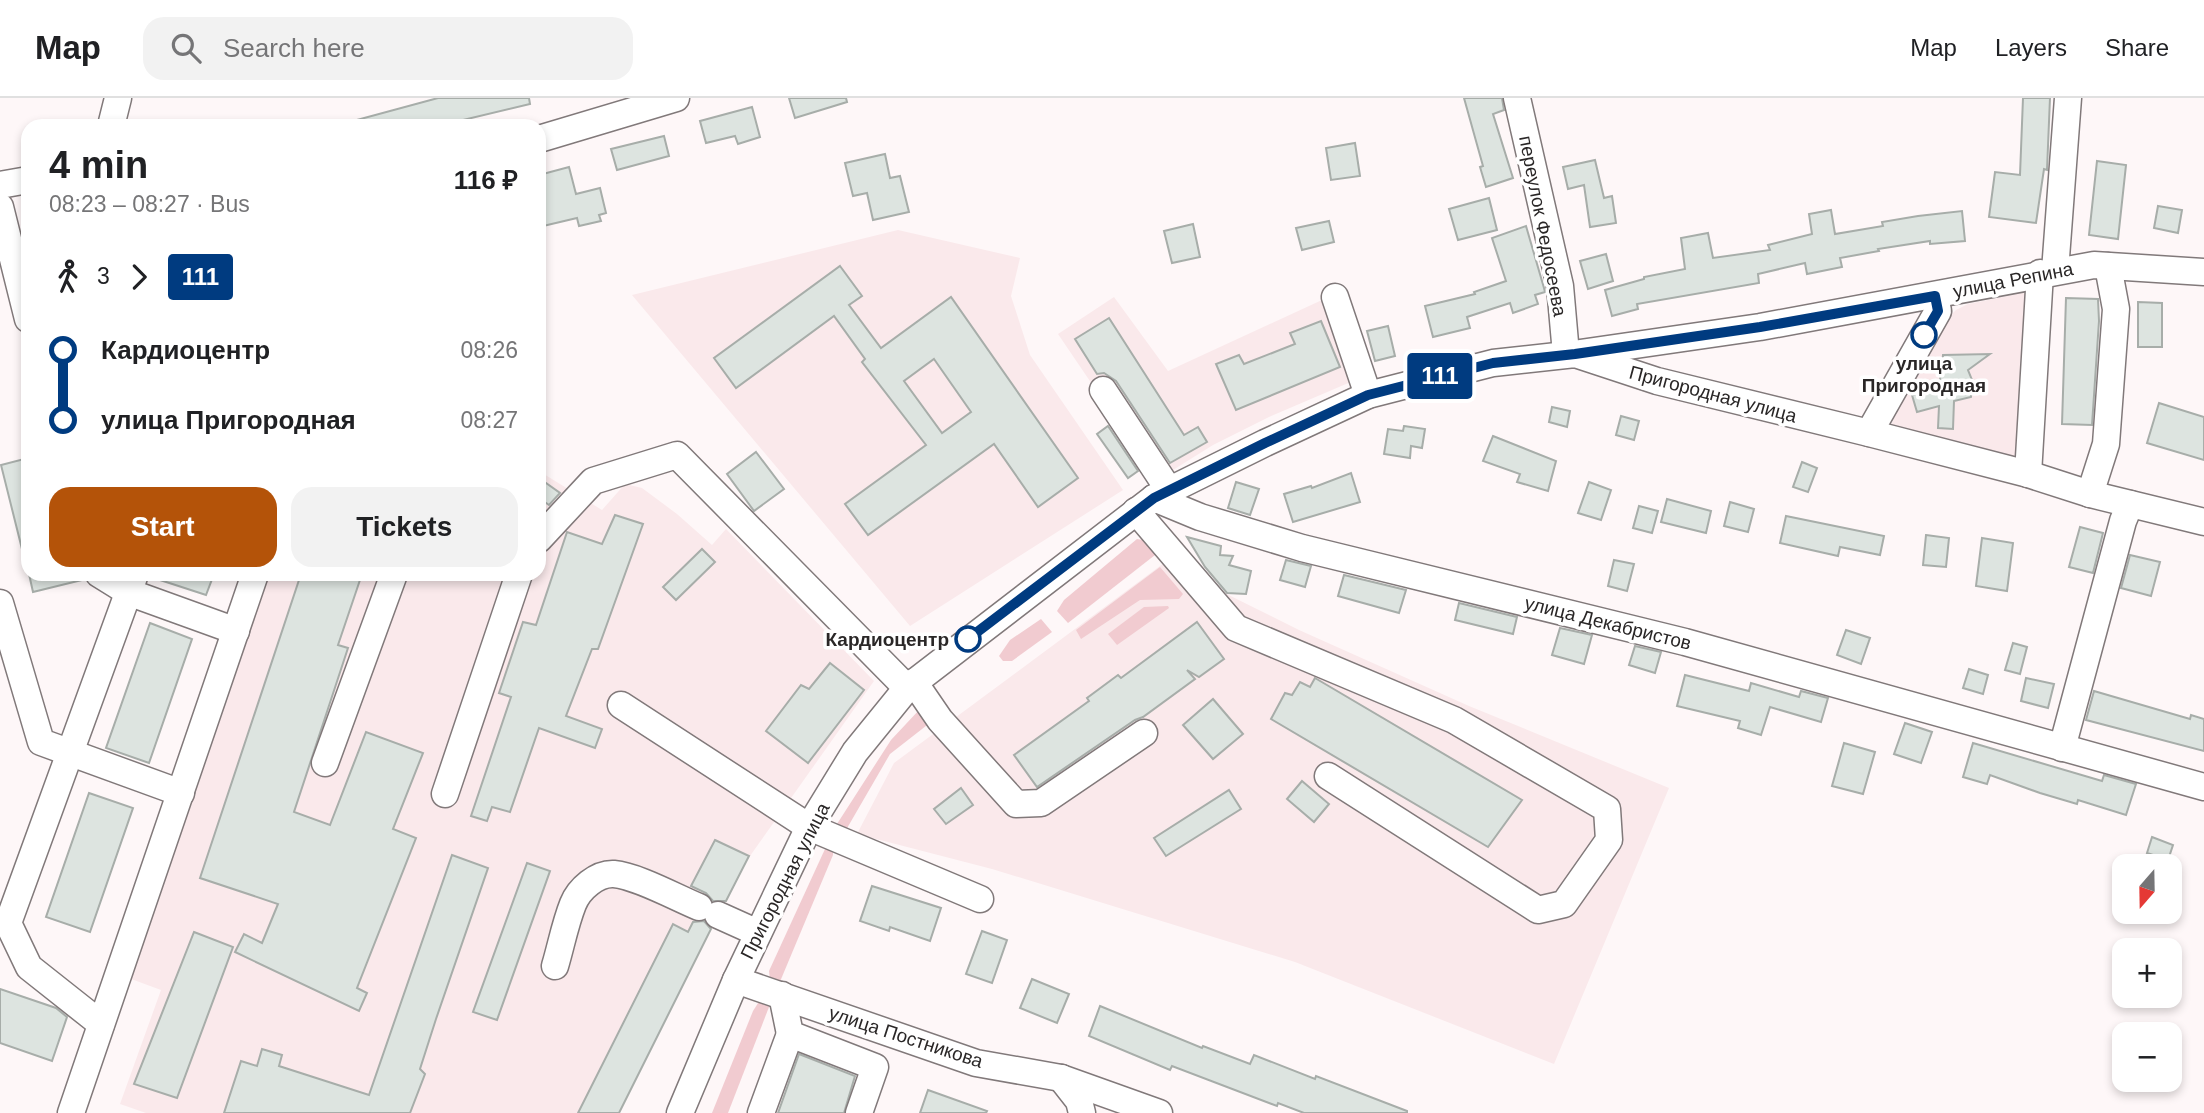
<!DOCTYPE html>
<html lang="en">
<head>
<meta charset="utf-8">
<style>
  :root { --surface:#fff; --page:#f2f2f2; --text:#202124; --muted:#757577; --line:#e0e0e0; --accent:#b45309 }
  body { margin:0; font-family:Helvetica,sans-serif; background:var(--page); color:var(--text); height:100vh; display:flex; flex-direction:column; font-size:26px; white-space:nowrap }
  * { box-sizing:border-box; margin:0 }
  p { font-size:23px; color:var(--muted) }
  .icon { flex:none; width:38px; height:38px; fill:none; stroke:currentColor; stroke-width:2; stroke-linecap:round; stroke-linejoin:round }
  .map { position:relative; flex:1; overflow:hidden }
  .side { position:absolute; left:21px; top:21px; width:525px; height:462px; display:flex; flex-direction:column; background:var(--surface); border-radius:21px; box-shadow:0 4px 10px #0003 }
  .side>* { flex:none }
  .badge { padding:0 14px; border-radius:5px; font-size:24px; line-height:46px }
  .needle { width:46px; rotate:200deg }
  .controls { position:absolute; left:2112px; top:756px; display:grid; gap:14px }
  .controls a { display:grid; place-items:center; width:70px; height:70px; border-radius:14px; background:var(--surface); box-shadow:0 4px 10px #0003; font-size:35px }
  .map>.badge { position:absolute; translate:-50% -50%; box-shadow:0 0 0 4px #fff }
  .legs { display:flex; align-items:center; gap:10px; height:77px; padding:0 28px; font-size:23px }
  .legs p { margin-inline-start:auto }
  .headline { display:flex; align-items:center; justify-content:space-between; height:119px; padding:0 28px }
  h1 { font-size:38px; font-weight:800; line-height:52px }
  .button { display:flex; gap:14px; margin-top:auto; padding:14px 28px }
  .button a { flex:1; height:80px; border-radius:21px; background:var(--accent); color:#fff; font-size:28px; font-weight:800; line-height:80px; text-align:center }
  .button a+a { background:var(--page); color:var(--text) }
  ul { padding:0 28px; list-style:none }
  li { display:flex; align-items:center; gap:24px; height:70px; font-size:26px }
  li i { display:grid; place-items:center; width:10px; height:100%; margin:0 9px; background:currentColor }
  li i::after { content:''; width:18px; height:18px; margin:-9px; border:5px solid; border-radius:50%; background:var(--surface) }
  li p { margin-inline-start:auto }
  li:first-child i { background:linear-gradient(#0000 50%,currentColor 0) }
  li:last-child i { background:linear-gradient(currentColor 50%,#0000 0) }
  header { display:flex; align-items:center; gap:42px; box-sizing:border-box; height:98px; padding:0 35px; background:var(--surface); border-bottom:2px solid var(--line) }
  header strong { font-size:33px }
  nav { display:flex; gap:38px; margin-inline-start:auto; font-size:24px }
  .search { width:490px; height:63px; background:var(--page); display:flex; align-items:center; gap:18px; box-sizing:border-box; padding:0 24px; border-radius:21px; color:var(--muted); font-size:26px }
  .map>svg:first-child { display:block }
  .built { fill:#fae9eb }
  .green { fill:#f1cbd0 }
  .building { fill:#dde4e0; stroke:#a7ada9; stroke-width:2; fill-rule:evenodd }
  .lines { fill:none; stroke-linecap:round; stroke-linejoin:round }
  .minor-casing { stroke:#81797a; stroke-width:29 }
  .minor { stroke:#fff; stroke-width:26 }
  .line-1-casing { stroke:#fff; stroke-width:16 }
  .line-1 { stroke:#003b80; stroke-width:10 }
  .stop-1-dot { fill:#fff; stroke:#003b80; stroke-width:3.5 }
  .labels { text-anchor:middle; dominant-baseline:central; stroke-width:7; stroke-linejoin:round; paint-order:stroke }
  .street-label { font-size:19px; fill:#2a2727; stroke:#fff }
  .stop-label { font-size:19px; font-weight:bold; fill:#2a2727; stroke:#fff }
</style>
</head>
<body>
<header>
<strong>Map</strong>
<div class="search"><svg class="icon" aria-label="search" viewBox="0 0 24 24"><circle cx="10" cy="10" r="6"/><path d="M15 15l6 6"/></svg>Search here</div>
<nav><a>Map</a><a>Layers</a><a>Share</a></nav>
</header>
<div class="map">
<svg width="2204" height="1015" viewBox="0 0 2204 1015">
  <rect width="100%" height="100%" fill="#fef7f8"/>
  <!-- built -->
  <g class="built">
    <polygon points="898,132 1020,160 1011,198 1030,257 1123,392 910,528 632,197"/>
    <polygon points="2047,190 2036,370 1891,327 1923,257 1939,229 1956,212 1968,206"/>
    <polygon points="1114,199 1168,273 1322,202 1353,283 1269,319 1213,347 1157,382 1058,236"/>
    <polygon points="539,373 602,412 625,386 642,390 677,416 712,447 726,431 874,583 745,765 737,765 699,830 613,1015 146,1015 120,1006 161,892 123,878 263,476 539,476"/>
    <polygon points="1164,465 1299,532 1469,608 1669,690 1554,966 1295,864 992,771 857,736 894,665"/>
  </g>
  <!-- green -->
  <g class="green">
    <polygon points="1137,441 1149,443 1156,451 1155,457 1068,525 1057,513 1064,502"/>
    <polygon points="1160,469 1183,496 1179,501 1140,502 1081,541 1076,532"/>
    <polygon points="1168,508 1169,510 1117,547 1108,536 1144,509"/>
    <polygon points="1041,521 1052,534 1012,563 1003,563 999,558 1010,542"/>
    <polygon points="920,611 931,624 890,656 846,732 837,731 837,726 891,642"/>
    <polygon points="825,751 833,753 833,757 779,886 770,882 769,873"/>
    <polygon points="760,902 768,904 769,909 728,1015 712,1015 753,913"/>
  </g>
  <!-- building -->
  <g class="building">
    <polygon points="438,0 529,0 530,6 438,28 353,28 353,23"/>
    <polygon points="789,0 846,0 847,4 795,20"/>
    <polygon points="1464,0 1502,0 1504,12 1493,16 1513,80 1486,89 1480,69 1483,68"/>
    <polygon points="2023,0 2050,0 2047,72 2044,71 2036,125 1989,119 1995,74 2020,77"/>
    <polygon points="752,9 760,39 738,46 735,38 706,45 700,23"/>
    <polygon points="664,38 669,58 617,72 611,51"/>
    <polygon points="1355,45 1360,78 1331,82 1326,50"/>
    <polygon points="885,56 890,80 900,78 909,114 873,122 867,95 853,98 845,65"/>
    <polygon points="1595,62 1604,100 1612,98 1616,125 1590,129 1584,87 1568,91 1563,69"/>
    <polygon points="2097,63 2126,67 2118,141 2089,137"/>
    <polygon points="569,69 576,96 600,90 606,115 599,117 601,123 579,128 577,120 539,129 539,77"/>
    <polygon points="1489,100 1497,132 1458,142 1449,111"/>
    <polygon points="2158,108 2182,112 2178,135 2154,130"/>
    <polygon points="1831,112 1835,136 1883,128 1882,124 1918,118 1962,113 1965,143 1930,146 1930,143 1878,151 1879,153 1840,160 1842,169 1807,176 1805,165 1758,176 1759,185 1637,206 1638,211 1612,218 1605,192 1644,181 1644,179 1685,171 1681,140 1708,135 1713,160 1770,152 1768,147 1812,136 1809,116"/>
    <polygon points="1329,123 1334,144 1302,152 1296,130"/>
    <polygon points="1193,126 1200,159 1172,165 1164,133"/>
    <polygon points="1526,128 1544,190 1545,194 1535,197 1538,206 1513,215 1510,205 1467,219 1470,230 1433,239 1425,208 1475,196 1474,194 1506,183 1492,140"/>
    <polygon points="1606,156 1613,183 1588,191 1580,163"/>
    <path d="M840 168 862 198 849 207 881 250 951 199 1078 380 1038 409 994 346 868 437 845 406 926 347 862 264 865 261 834 218 736 290 714 260ZM934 261 971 314 942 335 904 283Z"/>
    <polygon points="2066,200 2098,201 2099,223 2092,327 2062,326"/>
    <polygon points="2138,204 2162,205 2162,249 2138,249"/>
    <polygon points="1109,220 1184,337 1198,329 1207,344 1170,365 1116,283 1104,275 1097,276 1075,241"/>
    <polygon points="1321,223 1340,269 1236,312 1216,266 1239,257 1244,266 1295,246 1290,235"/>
    <polygon points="1388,228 1395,258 1375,263 1367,233"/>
    <polygon points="1990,256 1968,272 1972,282 1971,299 1954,303 1953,331 1938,330 1939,308 1917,314 1912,297 1939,290 1943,257"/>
    <polygon points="2159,305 2204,319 2204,362 2147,345"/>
    <polygon points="1552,309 1570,313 1567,329 1549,324"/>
    <polygon points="1621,318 1639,323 1634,342 1616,337"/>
    <polygon points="1108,328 1138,373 1128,380 1097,336"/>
    <polygon points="1404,328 1425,331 1422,350 1411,348 1410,360 1384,356 1388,331 1403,333"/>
    <polygon points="1493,338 1556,363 1548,393 1517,384 1520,376 1483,363"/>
    <polygon points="756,354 784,391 754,413 727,376"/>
    <polygon points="28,360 28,450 22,451 1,367"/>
    <polygon points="1802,364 1817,370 1808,394 1793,389"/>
    <polygon points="1351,375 1360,404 1293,424 1284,396 1311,388 1312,390"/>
    <polygon points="539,380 560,395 549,407 539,400"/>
    <polygon points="1236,384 1259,391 1250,417 1228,410"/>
    <polygon points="1589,384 1611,392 1601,422 1578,415"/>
    <polygon points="1667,401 1711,413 1706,435 1661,424"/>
    <polygon points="1730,404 1754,411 1748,434 1724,428"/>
    <polygon points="1639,408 1658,413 1652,435 1633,430"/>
    <polygon points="615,417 643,426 598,551 592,551 566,618 602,631 595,650 539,630 510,714 492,709 487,723 471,718 511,599 499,595 523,524 536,527 567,434 602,446"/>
    <polygon points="1786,418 1884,438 1880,457 1840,449 1838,458 1780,445"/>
    <polygon points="2080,429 2103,435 2093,475 2069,469"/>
    <polygon points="1926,437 1949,440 1946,469 1923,467"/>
    <polygon points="1187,439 1221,448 1220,457 1233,458 1229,467 1251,473 1246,496 1227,495 1205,469"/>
    <polygon points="1982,440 2013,445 2007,493 1976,488"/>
    <polygon points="702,451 715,464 676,502 663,489"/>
    <polygon points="2130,457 2160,464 2151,498 2121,490"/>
    <polygon points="1286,462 1311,468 1305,489 1280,482"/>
    <polygon points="1614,462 1634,466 1627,493 1608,488"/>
    <polygon points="29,476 81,476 82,482 33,494"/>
    <polygon points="152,476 214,476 206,497 151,479"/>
    <polygon points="301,476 362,476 338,547 348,550 294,714 330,727 366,634 423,655 393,731 416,740 357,890 367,895 359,913 235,854 244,836 262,845 278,806 200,780"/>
    <polygon points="1344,477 1406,492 1399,515 1338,498"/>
    <polygon points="1459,505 1517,519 1513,536 1455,522"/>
    <polygon points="1197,524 1224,561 1199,579 1187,572 1195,581 1143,619 1135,622 1037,689 1014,657 1089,603 1087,600 1118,577 1121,580"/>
    <polygon points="150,525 192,541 149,665 106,650"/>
    <polygon points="1560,530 1592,537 1584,566 1552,557"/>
    <polygon points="1846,532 1870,540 1861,566 1837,557"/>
    <polygon points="2013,545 2027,549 2020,576 2005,572"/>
    <polygon points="1635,548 1661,554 1655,575 1629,567"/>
    <polygon points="830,565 864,592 808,665 766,633 801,587 809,591"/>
    <polygon points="1969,571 1988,577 1983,596 1963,590"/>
    <polygon points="1685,577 1749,593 1751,585 1799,599 1801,593 1828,600 1821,624 1770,609 1761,637 1738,630 1740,623 1677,608"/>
    <polygon points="1315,580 1522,702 1488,749 1271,621 1285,595 1292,597 1300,584 1310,589"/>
    <polygon points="2026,580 2054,586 2048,610 2021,603"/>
    <polygon points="2094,593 2190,621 2191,617 2204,621 2204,653 2086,622"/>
    <polygon points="1213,601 1243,636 1213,661 1183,627"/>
    <polygon points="1905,625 1932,634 1921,665 1894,656"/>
    <polygon points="1844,645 1875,654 1863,696 1832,688"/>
    <polygon points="1973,645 2102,683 2104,677 2136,686 2126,717 2078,702 2077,706 2040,695 1990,677 1987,686 1963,679"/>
    <polygon points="1302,683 1329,706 1314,724 1287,701"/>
    <polygon points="961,690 973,707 946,726 934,711"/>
    <polygon points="1229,692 1241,711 1166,758 1154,740"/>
    <polygon points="89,695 133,710 90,834 46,819"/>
    <polygon points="2152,739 2173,747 2168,762 2147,755"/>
    <polygon points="715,742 749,758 726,803 713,803 706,795 691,788"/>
    <polygon points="452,757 488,770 436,921 420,971 425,976 410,1015 224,1015 241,963 257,968 262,951 282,957 279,968 369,997"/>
    <polygon points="527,765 550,773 497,922 473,914"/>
    <polygon points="872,788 941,810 930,843 890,829 889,833 860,823"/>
    <polygon points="704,823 711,831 619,1015 578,1015 673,826 688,834 693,824"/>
    <polygon points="982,833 1007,842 992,885 966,876"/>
    <polygon points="194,834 233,849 177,1000 134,986"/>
    <polygon points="1032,881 1069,896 1057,925 1020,910"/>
    <polygon points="0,891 56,910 67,919 52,963 0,945"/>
    <polygon points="1100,908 1202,950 1203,948 1250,966 1254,957 1315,981 1316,978 1407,1013 1407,1015 1304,1015 1278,1005 1277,1008 1172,968 1170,972 1089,938"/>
    <polygon points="799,956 855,978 844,1015 778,1015"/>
    <polygon points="928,992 987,1013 986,1015 920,1015"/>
  </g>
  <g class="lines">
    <!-- minor casing -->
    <g class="minor-casing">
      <g id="minor">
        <polyline points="1517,0 1560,188 1566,256"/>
        <polyline points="111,28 118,0"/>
        <polyline points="539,41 676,0"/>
        <polyline points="0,87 28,82"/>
        <polyline points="0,109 28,221"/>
        <polyline points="2055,173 2068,0"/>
        <polyline points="1335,199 1368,297"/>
        <polyline points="1580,255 1760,229 2094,167 2204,174"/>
        <polyline points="1103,292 1169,392"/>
        <polyline points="1869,335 1938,213 1935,198"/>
        <polyline points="2028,376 2040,175"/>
        <polyline points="2090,396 2106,346 2116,211 2108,168"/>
        <polyline points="1154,400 1200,419 1302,450 1685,544 2204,689"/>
        <polyline points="1136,413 1236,530 1454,622 1607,711 1609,742 1564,806 1538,812 1328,678"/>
        <polyline points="539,441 593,383 677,357 907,590"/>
        <polyline points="99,476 128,494 236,533"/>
        <polyline points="0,505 41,644 181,695"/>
        <polyline points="914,584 940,622 1016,706 1041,705 1144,635"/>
        <polyline points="621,607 809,729 980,801"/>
        <polyline points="2062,650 2123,423 2130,406"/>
        <polyline points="325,665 394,476"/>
        <polyline points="445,696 519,476"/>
        <polyline points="718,817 758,835"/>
        <path d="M555 868C561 848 565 826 573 806 579 791 597 775 614 776 637 778 677 800 699 809"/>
        <polyline points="736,882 976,965 1061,980 1159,1015"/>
        <polyline points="782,897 790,936 875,969 859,1015"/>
        <polyline points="101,926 29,869 8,825 135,476"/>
        <polyline points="1061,980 1079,1003 1082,1015"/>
        <polyline points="71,1015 255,476"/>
        <polyline points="680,1015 736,882 809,729 855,654 907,590 1154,400 1265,345 1368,297 1493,265 1575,256 1657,283 1869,335 2028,376 2090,396 2204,424"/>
        <polyline points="761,1015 790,936"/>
      </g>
    </g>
    <!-- minor -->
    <use href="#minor" class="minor"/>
  </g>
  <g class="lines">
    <!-- line-1 casing -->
    <g class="line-1-casing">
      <polyline id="line-1" points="968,541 1154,400 1265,345 1368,297 1493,265 1575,256 1760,229 1935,198 1938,213 1924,237"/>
    </g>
    <!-- line-1 -->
    <use href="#line-1" class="line-1"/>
  </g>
  <!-- markers -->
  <g class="stop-1-dot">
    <circle cx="1924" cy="237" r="12"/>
    <circle cx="968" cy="541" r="12"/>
  </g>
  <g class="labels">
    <!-- street labels -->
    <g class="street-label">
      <text transform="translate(1543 128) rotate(79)">переулок Федосеева</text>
      <text transform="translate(2013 182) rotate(-11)">улица Репина</text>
      <text transform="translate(1713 296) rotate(15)">Пригородная улица</text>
      <text transform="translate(1608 525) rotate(14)">улица Декабристов</text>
      <text transform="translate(785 783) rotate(-63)">Пригородная улица</text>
      <text transform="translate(906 939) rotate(18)">улица Постникова</text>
    </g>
    <!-- stop labels -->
    <g class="stop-label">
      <text x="1924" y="265">улица<tspan x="1924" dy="22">Пригородная</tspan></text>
      <text x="949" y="541" text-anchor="end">Кардиоцентр</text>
    </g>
  </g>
</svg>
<div class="controls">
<a><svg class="needle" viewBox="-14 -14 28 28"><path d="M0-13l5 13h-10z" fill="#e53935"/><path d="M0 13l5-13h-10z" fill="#757577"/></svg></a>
<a>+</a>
<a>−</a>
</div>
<b class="badge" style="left:1440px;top:278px;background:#003b80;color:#fff">111</b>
<section class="side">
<div class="headline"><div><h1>4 min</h1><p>08:23 – 08:27 · Bus</p></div><b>116 ₽</b></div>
<div class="legs"><svg class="icon" aria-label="walk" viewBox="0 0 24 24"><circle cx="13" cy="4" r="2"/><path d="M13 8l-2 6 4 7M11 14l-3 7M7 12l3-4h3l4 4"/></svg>3<svg class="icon" aria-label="forward" viewBox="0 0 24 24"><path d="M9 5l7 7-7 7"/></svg><b class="badge" style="background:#003b80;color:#fff">111</b></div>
<ul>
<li><i style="color:#003b80"></i><b>Кардиоцентр</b><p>08:26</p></li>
<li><i style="color:#003b80"></i><b>улица Пригородная</b><p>08:27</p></li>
</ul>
<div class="button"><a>Start</a><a>Tickets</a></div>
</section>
</div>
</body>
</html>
